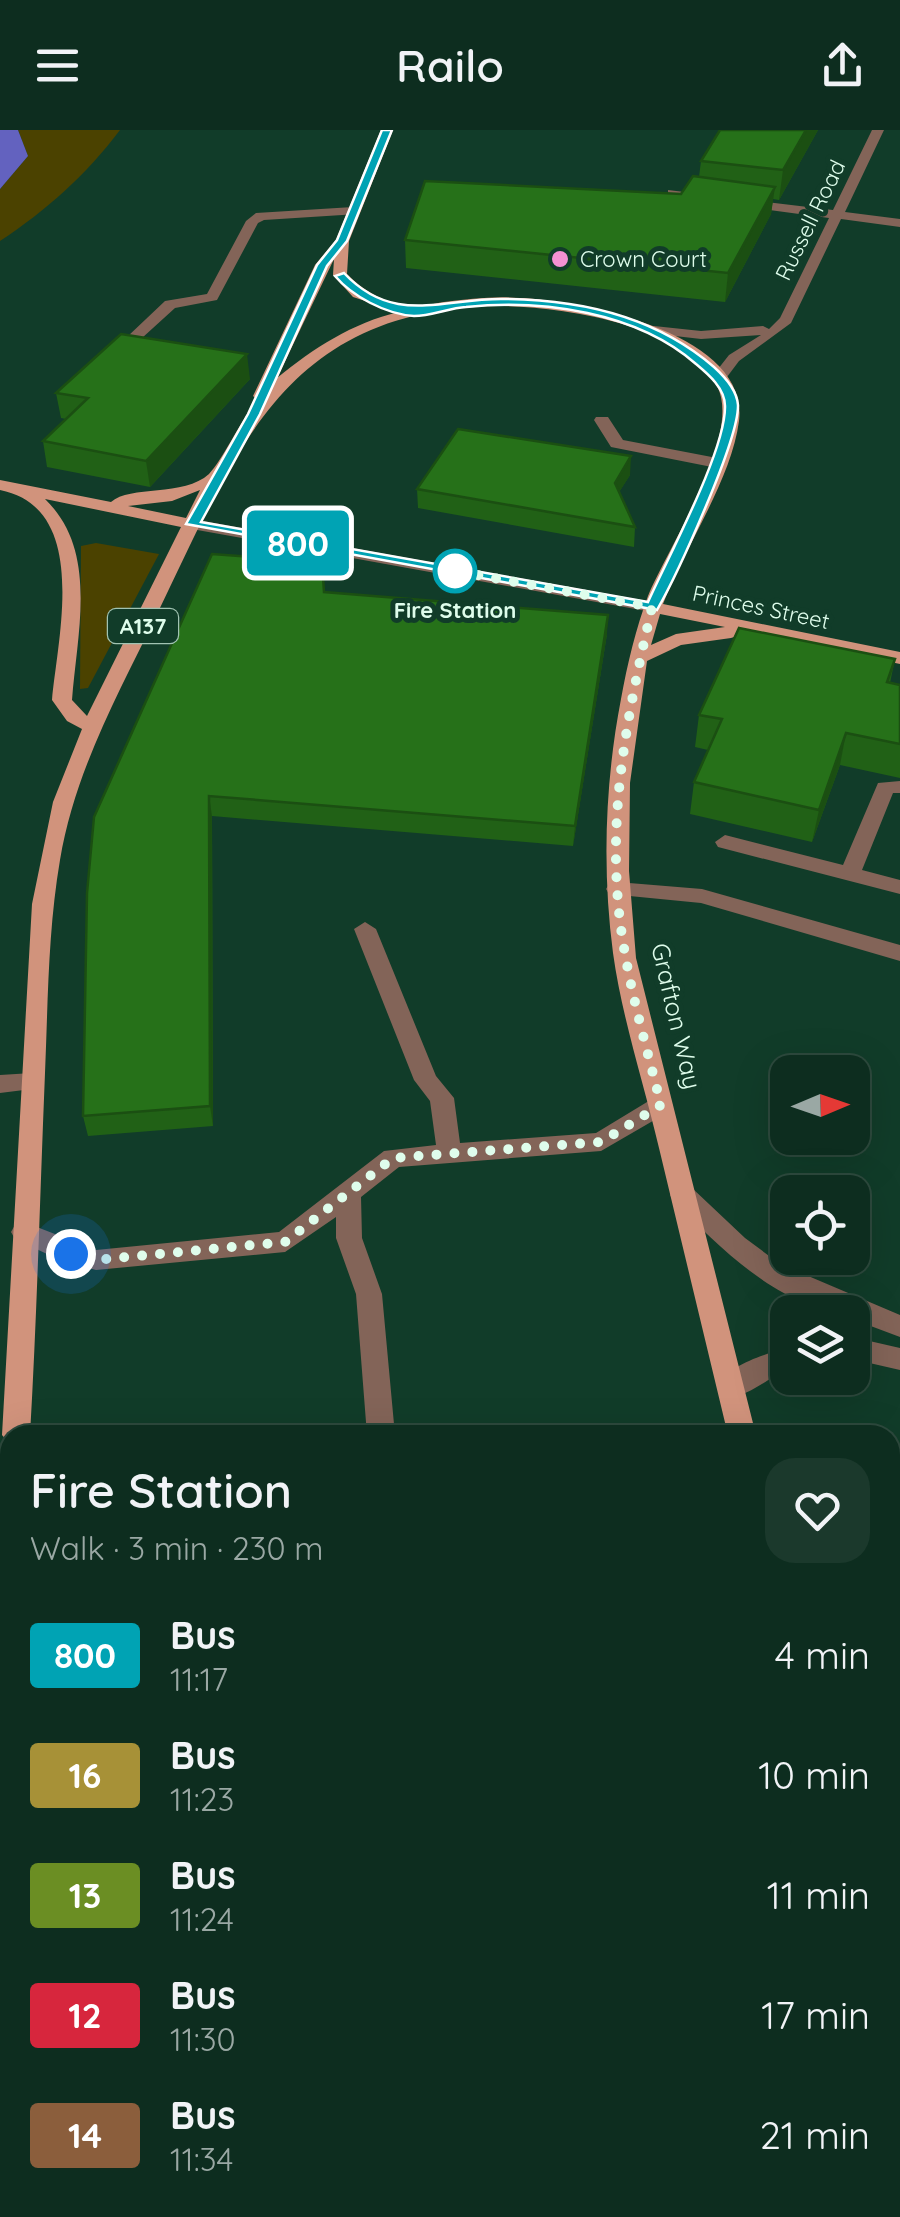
<!DOCTYPE html>
<html lang="en">
<head>
<meta charset="utf-8">
<style>
  :root { --surface:#0d2d1f; --page:#1b392c; --text:#f1f3f6; --muted:#9aa8a4; --line:#2d493d }
  body { margin:0; font-family:Quicksand,sans-serif; background:var(--page); color:var(--text); height:100vh; display:flex; flex-direction:column; font-size:38px; white-space:nowrap }
  * { box-sizing:border-box; margin:0 }
  p { font-size:32px; color:var(--muted) }
  .icon { flex:none; width:55px; height:55px; fill:none; stroke:currentColor; stroke-width:2; stroke-linecap:round; stroke-linejoin:round }
  .map { position:relative; flex:1; overflow:hidden }
  .side { position:absolute; left:0px; top:1295px; width:900px; height:792px; display:flex; flex-direction:column; background:var(--surface); border-radius:30px 30px 0 0; box-shadow:0 10px 40px #0002,0 0 0 2px var(--line) }
  .side>* { flex:none }
  .badge { padding:0 20px; border-radius:8px; font-size:35px; line-height:65px }
  .needle { width:65px; rotate:88deg }
  .controls { position:absolute; left:770px; top:925px; display:grid; gap:20px }
  .controls a { display:grid; place-items:center; width:100px; height:100px; border-radius:20px; background:var(--surface); box-shadow:0 10px 40px #0002,0 0 0 2px var(--line); font-size:50px }
  .you { position:absolute; width:50px; height:50px; margin:-25px; border:8px solid #fff; border-radius:50%; background:#1a73e8; box-shadow:0 0 0 15px #1a73e833 }
  .map>.badge { position:absolute; translate:-50% -50%; box-shadow:0 0 0 5px #fff }
  .round { display:grid; place-items:center; flex:none; width:105px; height:105px; border-radius:30px; background:var(--page) }
  .overview { display:flex; align-items:center; justify-content:space-between; height:170px; padding:0 30px }
  h1 { font-size:48px; font-weight:600; line-height:75px }
  ul { padding:0; list-style:none }
  li { display:flex; align-items:center; gap:30px; height:120px; padding:0 30px }
  li div { flex:1 }
  li b { display:block; font-size:38px }
  li em { font-style:normal }
  li .badge { min-width:110px; font-weight:700; text-align:center }
  header { display:flex; justify-content:space-between; align-items:center; height:130px; padding:0 30px; background:var(--surface); font-size:45px; font-weight:600 }
  .map>svg:first-child { display:block }
  .green { fill:#4b4200 }
  .water { fill:#6362bf }
  .lines { fill:none; stroke-linecap:round; stroke-linejoin:round }
  .minor { fill:#836458; fill-rule:evenodd }
  .major { fill:#d1937c; fill-rule:evenodd }
  .wall { fill:#216116 }
  .shaded-wall { fill:#1b4f12 }
  .building { fill:#267119; stroke:#1b4f12; stroke-width:2.5 }
  .line { fill:#00a3b4; stroke:#fff; stroke-width:2.5 }
  .walk { stroke:#dffdec; stroke-width:10; stroke-dasharray:0 18 }
  .poi-dot { fill:#f591d3; stroke:#113c29; stroke-width:4 }
  .stop-dot { fill:#fff; stroke:#00a3b4; stroke-width:5 }
  .labels { text-anchor:middle; dominant-baseline:central; stroke-width:10; stroke-linejoin:round; paint-order:stroke }
  .far-street-label { font-size:22px; fill:#dffdec; stroke:#113c29 }
  .far-poi-label { font-size:22px; fill:#dffdec; stroke:#113c29; text-anchor:start }
  .far-stop-label { font-size:22px; font-weight:bold; fill:#dffdec; stroke:#113c29 }
  .shield { fill:#113c29; stroke:#a1c3b2; stroke-width:2.5 }
  .shield-label { font-size:22px; font-weight:bold; fill:#dffdec }
  .street-label { font-size:25px; fill:#dffdec; stroke:#113c29 }
</style>
</head>
<body>
<header><svg class="icon" aria-label="menu" viewBox="0 0 24 24"><path d="M4 6h16M4 12h16M4 18h16"/></svg>Railo<svg class="icon" aria-label="share" viewBox="0 0 24 24"><path d="M12 15V3M7 8l5-5 5 5M5 13v7h14v-7"/></svg></header>
<div class="map">
<svg width="900" height="2087" viewBox="0 0 900 2087">
  <rect width="100%" height="100%" fill="#113c29"/>
  <!-- green -->
  <g class="green">
    <path d="M18 0H120C86 45 47 80 0 111V59L28 26Z"/>
    <polygon points="96,413 159,424 88,558 80,559 81,416"/>
    <polygon points="125,2078 328,2078 321,2087 119,2087"/>
  </g>
  <!-- water -->
  <polygon class="water" points="0,0 18,0 28,26 0,59"/>
  <g class="lines">
    <!-- minor -->
    <g class="minor">
      <polygon points="872,0 884,0 845,82 900,89 900,97 841,89 791,193 739,231 724,251 711,248 729,225 761,205 701,209 649,203 649,197 654,196 701,201 763,196 769,199 780,188 829,88 673,67 668,66 668,60 833,80"/>
      <polygon points="353,77 358,78 358,84 264,90 258,93 217,170 175,178 120,228 108,225 165,171 207,164 246,91 256,83"/>
      <polygon points="596,287 608,287 623,310 717,328 725,333 717,338 611,317 594,290"/>
      <polygon points="192,389 652,472 661,477 652,482 186,398 186,390"/>
      <polygon points="900,651 900,663 893,663 862,740 900,750 900,764 718,717 715,712 725,705 843,735 878,653"/>
      <polygon points="617,752 702,759 900,815 900,831 701,773 609,764 606,759 609,754"/>
      <polygon points="365,792 376,799 436,946 454,968 460,1013 596,1003 652,969 661,966 673,975 670,981 601,1021 399,1037 361,1067 362,1108 382,1164 395,1305 367,1305 356,1164 336,1108 336,1087 285,1122 96,1140 62,1131 15,1109 11,1102 15,1095 24,1092 96,1120 279,1102 384,1021 436,1015 430,971 414,950 354,799"/>
      <polygon points="32,943 40,946 44,952 40,958 0,963 0,945"/>
      <path d="M683 1055 692 1058 745 1108 780 1134 900 1185V1207L852 1189V1182C782 1182 721 1118 674 1072L670 1065 674 1058Z"/>
      <polygon points="852,1207 900,1218 900,1240 852,1229"/>
      <path d="M788 1217V1240C767 1247 743 1273 721 1265L717 1257C728 1234 765 1225 788 1217Z"/>
      <polygon points="890,1872 900,1876 900,1915 890,1911"/>
      <polygon points="890,1916 900,1920 900,1957 890,1953"/>
      <polygon points="736,2078 774,2078 778,2087 740,2087"/>
      <polygon points="851,2078 889,2078 893,2087 855,2087"/>
    </g>
    <!-- major -->
    <g class="major">
      <path d="M381 0H393L349 111 347 144C364 162 389 175 414 177 423 178 434 173 444 172 469 169 494 166 520 168 582 171 750 203 739 291 731 351 685 416 663 474L900 522V534L739 500 737 506 731 508 681 515 647 531 630 653 629 741 636 828 756 1305H728C705 1209 682 1114 659 1018 644 954 622 888 613 823 602 739 605 652 621 569 627 535 636 498 648 466 668 417 743 305 717 256 684 194 560 176 498 176 284 179 237 320 158 482 119 563 75 640 60 730 48 800 48 872 45 943 40 1064 37 1185 30 1305H10V1315L2 1305 32 774 53 672 82 599 67 591 52 570C58 505 90 378 0 360V350L111 372C130 355 184 367 209 344 223 330 241 289 258 270L253 266 315 135 336 110ZM334 129 333 145 353 167 399 182C352 193 314 218 277 248ZM200 360 186 388 128 376 172 371ZM45 369 181 397 87 586 72 570C77 502 99 421 45 369ZM660 484 725 497 676 504 651 515Z"/>
      <polygon points="10,1877 10,1943 0,1947 0,1881"/>
      <polygon points="10,2067 10,2078 44,2078 40,2087 0,2087"/>
    </g>
  </g>
  <!-- wall -->
  <g class="wall">
    <polygon points="720,0 818,0 779,70 773,69 771,84 725,172 406,138 405,110 681,64 699,47 701,31"/>
    <polygon points="250,249 150,357 47,337 43,311 66,289 61,288 56,263"/>
    <polygon points="630,345 619,362 635,397 634,417 418,378 417,359"/>
    <polygon points="212,424 324,462 607,504 573,716 212,686 213,996 88,1006 83,986"/>
    <polygon points="895,529 890,553 900,555 900,648 840,635 812,712 690,684 694,652 708,620 695,617 699,585"/>
  </g>
  <!-- shaded-wall -->
  <g class="shaded-wall">
    <polygon points="806,0 818,0 779,70 783,40"/>
    <polygon points="775,57 771,84 725,172 728,143"/>
    <polygon points="247,224 250,249 150,357 146,331"/>
    <polygon points="631,326 630,345 613,372 615,353"/>
    <polygon points="608,485 607,504 573,716 575,696"/>
    <polygon points="846,603 840,635 812,712 819,680"/>
    <polygon points="209,666 212,686 213,996 210,976"/>
  </g>
  <!-- building -->
  <g class="building">
    <polygon points="720,0 806,0 783,40 701,31"/>
    <polygon points="693,46 775,57 728,143 405,110 425,51 681,64"/>
    <polygon points="121,204 247,224 146,331 43,311 88,268 56,263"/>
    <polygon points="458,299 631,326 615,353 635,397 417,359"/>
    <polygon points="212,424 322,432 324,462 608,485 575,696 209,666 210,976 83,986 87,763 94,687"/>
    <polygon points="739,498 895,529 887,552 900,555 900,614 846,603 819,680 694,652 722,589 699,585"/>
  </g>
  <!-- line -->
  <path class="line" d="M382 0H392L347 111 327 136 260 284 201 392 648 472C668 427 726 320 725 276 725 258 708 244 696 234 637 182 542 169 466 177 449 178 431 186 414 186 385 184 352 166 335 146L344 143C393 195 440 169 501 169 578 169 655 186 714 237 724 246 737 261 738 275 739 310 677 445 657 480L186 394 248 284 317 135 337 110Z"/>
  <g class="lines">
    <!-- walk -->
    <path class="walk" d="M71 1124 96 1130 285 1112 393 1028 601 1012 661 975C643 903 621 831 617 757 611 662 631 569 652 477L455 441"/>
  </g>
  <!-- markers -->
  <circle class="poi-dot" cx="560" cy="129" r="10"/>
  <circle class="stop-dot" cx="455" cy="441" r="20"/>
  <g class="labels">
    <!-- far-street labels -->
    <g class="far-street-label">
      <text transform="translate(810 90) rotate(-64)">Russell Road</text>
      <text transform="translate(761 477) rotate(12)">Princes Street</text>
    </g>
    <!-- far-poi labels -->
    <g class="far-poi-label">
      <text x="580" y="129">Crown Court</text>
    </g>
    <!-- far-stop labels -->
    <g class="far-stop-label">
      <text x="455" y="480">Fire Station</text>
    </g>
    <!-- shield labels -->
    <rect class="shield" x="108" y="479" width="70" height="34" rx="8"/>
    <g class="shield-label">
      <text x="143" y="496">A137</text>
    </g>
    <!-- street labels -->
    <g class="street-label">
      <text transform="translate(677 886) rotate(77)">Grafton Way</text>
    </g>
  </g>
</svg>
<div class="controls">
<a><svg class="needle" viewBox="-14 -14 28 28"><path d="M0-13l5 13h-10z" fill="#e53935"/><path d="M0 13l5-13h-10z" fill="#9aa8a4"/></svg></a>
<a><svg class="icon" aria-label="locate" viewBox="0 0 24 24"><circle cx="12" cy="12" r="6"/><path d="M12 2v4M12 18v4M2 12h4M18 12h4"/></svg></a>
<a><svg class="icon" aria-label="layers" viewBox="0 0 24 24"><path d="M12 4l9 5-9 5-9-5zM3 14l9 5 9-5"/></svg></a>
</div>
<div class="you" style="left:71px;top:1124px"></div>
<b class="badge" style="left:298px;top:413px;background:#00a3b4;color:#fff">800</b>
<section class="side">
<div class="overview"><div><h1>Fire Station</h1><p>Walk · 3 min · 230 m</p></div><a class="round"><svg class="icon" aria-label="heart" viewBox="0 0 24 24"><path d="M12 20l-8-8c-3-5 5-10 8-4 3-6 11-1 8 4z"/></svg></a></div>
<ul>
<li><span class="badge" style="background:#00a3b4;color:#fff">800</span><div><b>Bus</b><p>11:17</p></div><em>4 min</em></li>
<li><span class="badge" style="background:#a79137;color:#fff">16</span><div><b>Bus</b><p>11:23</p></div><em>10 min</em></li>
<li><span class="badge" style="background:#6b8e23;color:#fff">13</span><div><b>Bus</b><p>11:24</p></div><em>11 min</em></li>
<li><span class="badge" style="background:#d7263d;color:#fff">12</span><div><b>Bus</b><p>11:30</p></div><em>17 min</em></li>
<li><span class="badge" style="background:#8b5e3c;color:#fff">14</span><div><b>Bus</b><p>11:34</p></div><em>21 min</em></li>
</ul>
</section>
</div>
</body>
</html>
